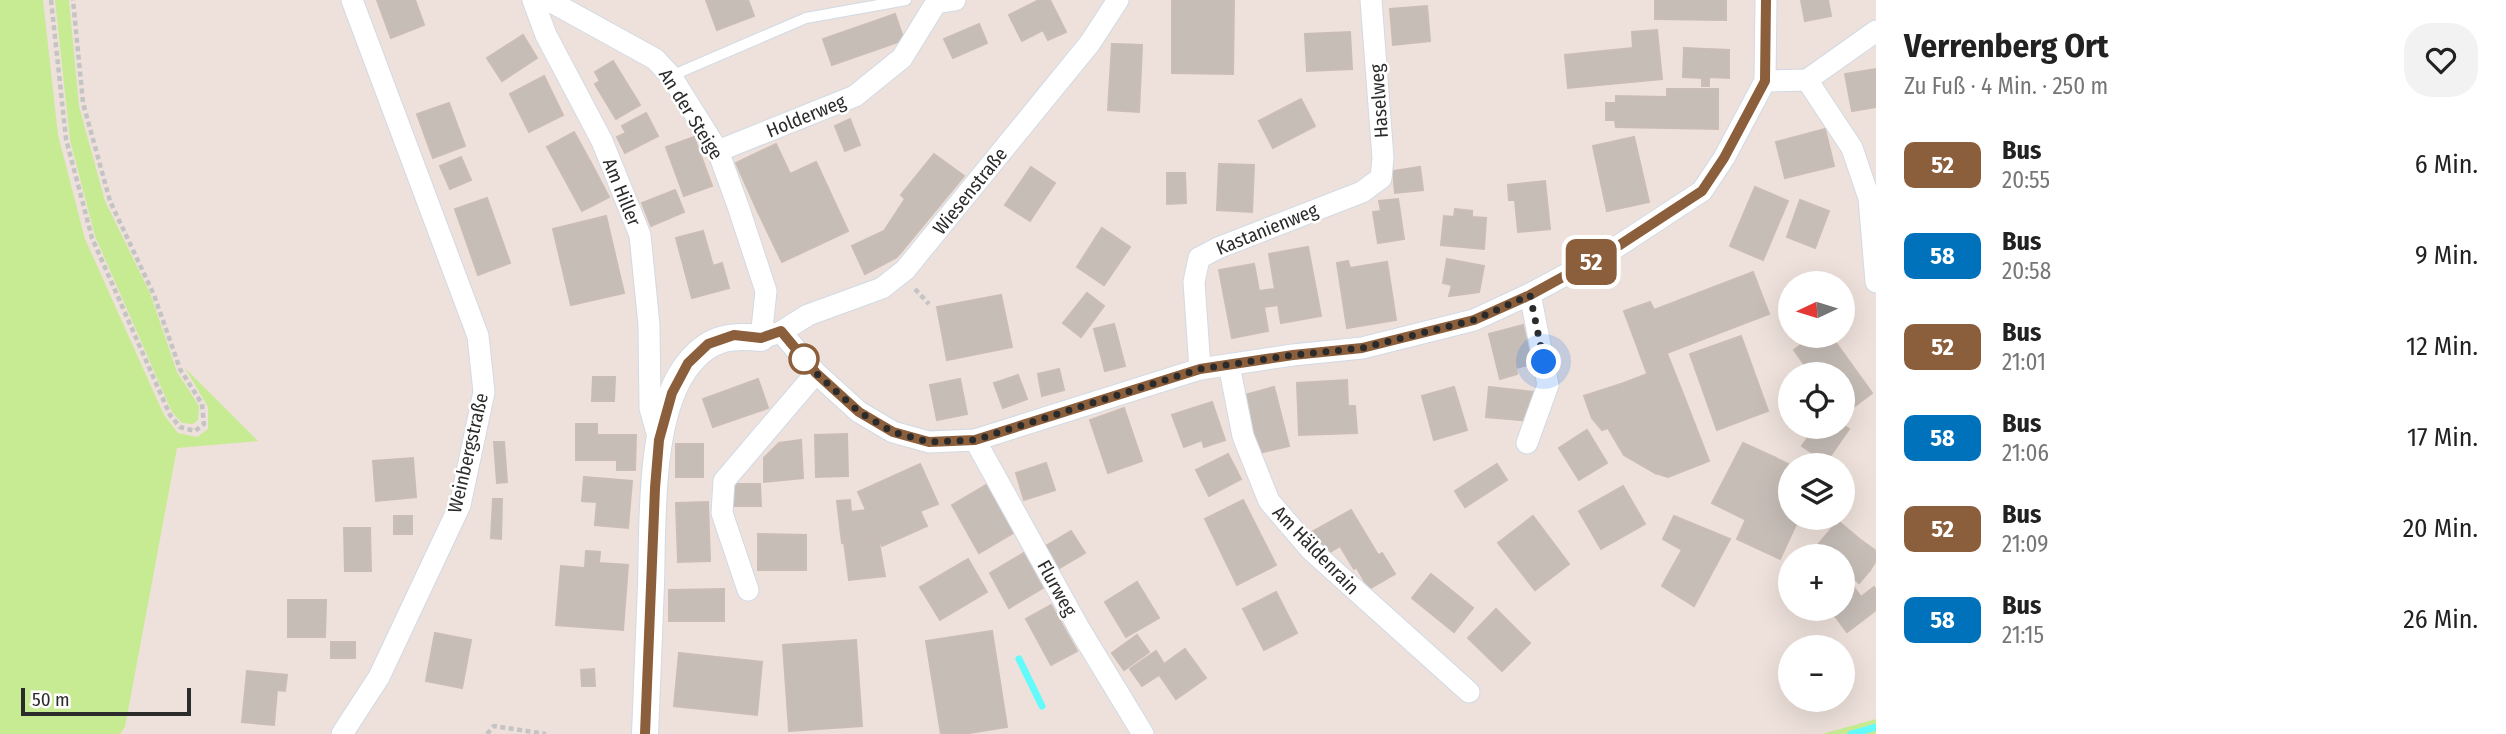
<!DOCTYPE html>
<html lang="de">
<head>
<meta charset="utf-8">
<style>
  :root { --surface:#fff; --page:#f2f2f2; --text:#222; --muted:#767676 }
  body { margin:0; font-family:"Fira Sans Condensed",sans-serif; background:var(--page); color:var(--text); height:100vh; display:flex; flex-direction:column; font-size:26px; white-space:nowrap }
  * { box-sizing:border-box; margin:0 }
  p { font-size:23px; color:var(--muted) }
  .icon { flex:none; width:38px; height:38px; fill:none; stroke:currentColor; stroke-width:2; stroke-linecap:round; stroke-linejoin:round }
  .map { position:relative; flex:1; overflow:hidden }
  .side { display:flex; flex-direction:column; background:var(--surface); width:630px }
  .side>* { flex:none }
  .badge { padding:0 14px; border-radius:10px; font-size:24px; line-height:46px }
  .needle { width:46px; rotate:266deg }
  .fabs { position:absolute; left:1778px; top:271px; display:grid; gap:14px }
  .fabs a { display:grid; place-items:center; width:77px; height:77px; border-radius:50%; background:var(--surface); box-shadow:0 7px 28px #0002; font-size:35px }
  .scale { position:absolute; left:21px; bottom:18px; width:170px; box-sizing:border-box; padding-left:7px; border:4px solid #2b2b2b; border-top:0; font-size:19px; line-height:24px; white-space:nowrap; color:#2b2b2b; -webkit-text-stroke:5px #fff; paint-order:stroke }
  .you { position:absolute; width:35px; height:35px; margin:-18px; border:5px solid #fff; border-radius:50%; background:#1a73e8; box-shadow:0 0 0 10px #1a73e833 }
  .map>.badge { position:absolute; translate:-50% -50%; box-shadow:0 0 0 4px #fff }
  .round { display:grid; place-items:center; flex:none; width:74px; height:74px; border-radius:28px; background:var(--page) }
  .head { display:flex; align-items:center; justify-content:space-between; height:119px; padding:0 28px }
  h1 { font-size:33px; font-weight:700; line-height:52px }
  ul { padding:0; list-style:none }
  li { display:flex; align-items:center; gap:21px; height:91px; padding:0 28px }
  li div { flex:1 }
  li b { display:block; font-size:26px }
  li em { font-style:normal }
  li .badge { min-width:77px; font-weight:700; text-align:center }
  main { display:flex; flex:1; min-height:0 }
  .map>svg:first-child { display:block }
  .green { fill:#c7eb92 }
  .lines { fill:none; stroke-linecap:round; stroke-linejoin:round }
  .stream { stroke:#63fafb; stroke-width:7 }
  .building { fill:#c6bdb7; stroke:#cabdb5; stroke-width:2 }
  .service-casing { stroke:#d0dae5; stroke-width:12 }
  .minor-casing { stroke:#d0dae5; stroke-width:23 }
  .tertiary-casing { stroke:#d0dae5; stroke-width:28 }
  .path { stroke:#c4c4c4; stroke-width:4.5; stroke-dasharray:5 3.5; stroke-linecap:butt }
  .service { stroke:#fff; stroke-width:10 }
  .minor { stroke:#fff; stroke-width:21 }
  .tertiary { stroke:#fff; stroke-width:26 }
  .line-casing { stroke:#fff; stroke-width:16 }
  .line { stroke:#8b5e3c; stroke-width:10 }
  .walk { stroke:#2b2b2b; stroke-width:7; stroke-dasharray:0 12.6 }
  .stop-dot { fill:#fff; stroke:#8b5e3c; stroke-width:3.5 }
  .labels { text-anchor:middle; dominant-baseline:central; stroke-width:5; stroke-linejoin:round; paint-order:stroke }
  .street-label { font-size:19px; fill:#2b2b2b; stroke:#fff }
</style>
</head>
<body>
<main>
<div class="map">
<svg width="1876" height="734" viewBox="0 0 1876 734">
  <rect width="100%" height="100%" fill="#eee1db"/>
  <!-- green -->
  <g class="green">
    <polygon points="0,0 43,0 58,135 85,239 164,415 178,433 197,437 208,429 208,407 185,368 258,441 177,448 125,727 120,734 0,734"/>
    <polygon points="55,0 69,0 79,106 105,201 150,293 177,372 199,406 198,420 193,424 182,423 172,412 95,236 70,140"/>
    <polygon points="1876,719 1876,734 1822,734"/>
  </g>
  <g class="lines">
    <!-- stream -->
    <g class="stream">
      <polyline points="1019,659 1042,706"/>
      <polyline points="1851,734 1876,727"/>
    </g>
  </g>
  <!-- building -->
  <g class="building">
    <polygon points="377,0 415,0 424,25 391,38"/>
    <polygon points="706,0 748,0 754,16 717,30"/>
    <polygon points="1039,0 1050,0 1066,32 1048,40 1043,30 1022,41 1009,15"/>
    <polygon points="1172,0 1234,0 1233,74 1172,73"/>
    <polygon points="1655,0 1726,0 1726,20 1655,19"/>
    <polygon points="1801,0 1828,0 1831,16 1805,21"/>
    <polygon points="1427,6 1430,41 1393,45 1390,9"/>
    <polygon points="895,14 904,40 832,65 823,39"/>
    <polygon points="979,24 987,43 953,58 944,39"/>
    <polygon points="1657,30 1662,79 1568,88 1565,55 1633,48 1632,32"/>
    <polygon points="1350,32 1352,69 1307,71 1305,34"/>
    <polygon points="523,35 537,58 502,81 487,58"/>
    <polygon points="1112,44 1142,45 1139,112 1108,110"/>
    <polygon points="1684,48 1729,50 1729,78 1709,77 1709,86 1702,86 1702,78 1683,77"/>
    <polygon points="613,61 640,105 616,119 595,84 600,81 595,72"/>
    <polygon points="1876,69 1876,107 1852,111 1845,74"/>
    <polygon points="544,76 563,115 529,132 510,94"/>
    <polygon points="1667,89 1718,89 1718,129 1616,127 1615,120 1606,120 1606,103 1616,103 1616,96 1667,97"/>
    <polygon points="1301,99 1315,126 1273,148 1259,121"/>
    <polygon points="449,103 465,146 433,158 417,114"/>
    <polygon points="646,113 658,136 625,153 617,137 626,133 622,126"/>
    <polygon points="850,119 860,145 845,151 835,126"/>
    <polygon points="1825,129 1834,166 1785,178 1776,142"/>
    <polygon points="574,132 590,161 563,176 547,147"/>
    <polygon points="694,137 712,186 684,196 666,147"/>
    <polygon points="1634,137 1649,202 1607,211 1593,146"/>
    <polygon points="776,144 798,191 757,210 736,163"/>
    <polygon points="934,154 964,176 897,257 865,274 852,246 884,231 905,199 901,195"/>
    <polygon points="461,157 471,180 450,189 440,166"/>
    <polygon points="590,161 609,197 582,211 563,176"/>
    <polygon points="816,162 848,231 782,262 757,210 798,191 790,174"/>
    <polygon points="1219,164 1254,165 1252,212 1217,210"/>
    <polygon points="1031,167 1055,183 1030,221 1005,205"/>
    <polygon points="1420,167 1423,190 1395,193 1393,171"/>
    <polygon points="1167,173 1185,173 1186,203 1167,204"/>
    <polygon points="1545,181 1550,229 1518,232 1515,200 1509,200 1508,185"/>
    <polygon points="1755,187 1788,201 1763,260 1730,246"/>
    <polygon points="675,190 684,212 651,226 642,203"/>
    <polygon points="487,198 510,263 478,275 455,209"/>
    <polygon points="1398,199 1404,239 1378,243 1373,212 1381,211 1379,201"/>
    <polygon points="1800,200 1829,211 1815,248 1787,237"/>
    <polygon points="1455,209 1472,211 1472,217 1486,218 1484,249 1441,245 1444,216 1454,217"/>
    <polygon points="606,216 624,293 571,305 553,229"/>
    <polygon points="1102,228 1130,247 1104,285 1077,267"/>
    <polygon points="703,231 713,266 722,263 729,288 692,298 676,238"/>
    <polygon points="1308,247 1321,316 1281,323 1278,305 1264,307 1268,331 1232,338 1219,270 1254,264 1259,291 1275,289 1269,254"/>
    <polygon points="1447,259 1484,266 1479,292 1449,296 1452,285 1443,283"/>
    <polygon points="1348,261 1350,268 1387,262 1396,320 1347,328 1337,263"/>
    <polygon points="1753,272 1769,314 1667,353 1651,311"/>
    <polygon points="1087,293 1104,306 1081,337 1063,323"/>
    <polygon points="1001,295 1012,347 947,360 937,307"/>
    <polygon points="1650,302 1654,310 1651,311 1664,346 1640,354 1624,311"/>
    <polygon points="1114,324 1125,366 1105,371 1094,329"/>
    <polygon points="1523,325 1532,364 1516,368 1517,374 1500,379 1489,334"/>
    <polygon points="1741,336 1768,411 1717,430 1690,354"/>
    <polygon points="1813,336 1831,336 1872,393 1843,415 1843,374 1824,374 1821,370 1811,374 1794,350"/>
    <polygon points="1664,346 1685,399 1660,409 1640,354"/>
    <polygon points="1059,369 1064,390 1042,396 1038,374"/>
    <polygon points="1647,374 1660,409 1635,419 1621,384"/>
    <polygon points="1018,375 1027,399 1003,408 994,383"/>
    <polygon points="593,377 615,377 614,401 592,401"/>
    <polygon points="758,379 768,408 713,427 703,399"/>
    <polygon points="960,379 967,414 937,420 930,385"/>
    <polygon points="1347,380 1348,406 1355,406 1357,433 1299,435 1297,383"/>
    <polygon points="1621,384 1635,419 1602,430 1592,418 1584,396"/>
    <polygon points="1274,387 1289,446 1259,453 1245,395"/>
    <polygon points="1454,387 1467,430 1434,440 1422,396"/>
    <polygon points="1489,387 1534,392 1531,421 1486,417"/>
    <polygon points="1685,399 1709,461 1668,477 1655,473 1635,419"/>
    <polygon points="1212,402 1225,440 1204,447 1202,440 1184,447 1172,415"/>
    <polygon points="1124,408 1142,461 1108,473 1090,420"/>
    <polygon points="1635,419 1655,473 1624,455 1608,428"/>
    <polygon points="576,424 597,424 597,435 636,435 635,470 617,470 617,460 576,460"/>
    <polygon points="1843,425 1849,429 1826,462 1802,446 1809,436 1800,430 1802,427"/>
    <polygon points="1587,430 1607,463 1579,480 1559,448"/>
    <polygon points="847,434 848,476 816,477 815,435"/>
    <polygon points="801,440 803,478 764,482 764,458 779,443"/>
    <polygon points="494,442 504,442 507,482 497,483"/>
    <polygon points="1743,443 1774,457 1746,520 1712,503"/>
    <rect x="676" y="444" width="27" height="33"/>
    <polygon points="1228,454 1241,479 1209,496 1196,470"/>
    <polygon points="1774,457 1792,466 1790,466 1790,518 1799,518 1780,559 1737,539"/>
    <polygon points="413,458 416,497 376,501 373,461"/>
    <polygon points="1046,463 1055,490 1024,500 1016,473"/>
    <polygon points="920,464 938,504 920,511 927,526 882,546 858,492"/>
    <polygon points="1497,464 1507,480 1465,507 1455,491"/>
    <polygon points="584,477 632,481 628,528 595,525 597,502 582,501"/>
    <polygon points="733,484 760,484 761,506 733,506"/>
    <polygon points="988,484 1015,532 979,553 952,505"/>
    <polygon points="1623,486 1645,524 1601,549 1579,511"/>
    <polygon points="493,499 502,499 501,539 491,538"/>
    <polygon points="850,500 851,512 866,510 878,538 842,543 837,501"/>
    <polygon points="1243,500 1276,565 1237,585 1205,519"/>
    <polygon points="708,502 710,561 678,562 676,503"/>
    <polygon points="1351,510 1378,555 1354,569 1340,546 1325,555 1312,532"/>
    <rect x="394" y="516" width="18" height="18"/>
    <polygon points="1533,516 1569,564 1535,590 1498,543"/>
    <polygon points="1674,516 1730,539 1694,606 1662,586 1682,550 1663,539"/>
    <polygon points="1838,521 1862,541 1851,554 1870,570 1859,583 1843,569 1843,556 1828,556 1816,547"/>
    <polygon points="344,528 370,528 371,571 345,571"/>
    <polygon points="1071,531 1085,553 1058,569 1044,547"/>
    <polygon points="758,534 806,535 806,570 758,570"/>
    <polygon points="878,538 885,576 849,580 844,542"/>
    <polygon points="1862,541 1876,551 1876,561 1870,570 1851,554"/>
    <polygon points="586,551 600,552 599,563 628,565 623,630 556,625 561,566 585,568"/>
    <polygon points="1024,553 1043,588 1009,608 990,573"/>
    <polygon points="1382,553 1395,574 1369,589 1357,568"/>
    <polygon points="968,559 987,592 940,620 920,587"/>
    <polygon points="1431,574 1473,608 1454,632 1412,598"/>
    <polygon points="1845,575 1861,597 1874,587 1876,590 1876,610 1847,632 1830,609 1843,609"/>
    <polygon points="1137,582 1159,618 1126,637 1105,602"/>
    <polygon points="724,589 724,621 669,621 669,590"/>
    <polygon points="1276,592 1297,633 1264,650 1243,609"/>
    <polygon points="288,600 326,600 325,637 288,637"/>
    <polygon points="1051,605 1077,651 1051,665 1026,619"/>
    <polygon points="1496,609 1530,643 1502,671 1468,638"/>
    <polygon points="992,631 1007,727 963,734 941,734 926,641"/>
    <polygon points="435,633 471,640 462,688 426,681"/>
    <polygon points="1137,635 1149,652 1124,670 1112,653"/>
    <polygon points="856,640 862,726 789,731 783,645"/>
    <rect x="331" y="642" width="24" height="16"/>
    <polygon points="1185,649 1206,678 1176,699 1156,670"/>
    <polygon points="1156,651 1164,664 1156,670 1159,675 1142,686 1130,669"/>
    <polygon points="679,653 762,662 757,715 674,706"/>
    <polygon points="594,669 595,686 582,686 581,670"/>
    <polygon points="247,671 287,675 285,691 277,690 274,725 242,722"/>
  </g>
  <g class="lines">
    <!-- service casing -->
    <g class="service-casing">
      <polyline id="service" points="671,76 806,18 906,0"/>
    </g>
    <!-- minor casing -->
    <g class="minor-casing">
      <g id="minor">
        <polyline points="533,0 546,35 602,141 640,235 649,325 650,408 659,440"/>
        <polyline points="548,0 655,59 671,76 718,151 738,206 766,291 761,338 781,332 808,315 882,288 905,270 1090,43 1118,0"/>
        <polyline points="1807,80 1852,148 1869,198 1876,282"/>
        <polyline points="1765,81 1807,80 1876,31"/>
        <polyline points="718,151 855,96 902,58 936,3 955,0"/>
        <polyline points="781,332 816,373 859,412 893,432 929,442 975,440 1200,369 1293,355 1362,348 1474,320 1530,294 1612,250 1702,191 1724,158 1765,81 1766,0"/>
        <polyline points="1229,365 1243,436 1269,501 1311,550 1469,692"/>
        <polyline points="1200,369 1194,282 1199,258 1218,248 1362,192 1381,178 1383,158 1371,0"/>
        <polyline points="975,440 1080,630 1143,734"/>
        <polyline points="1527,443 1548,385 1530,294"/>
        <polyline points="748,590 722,513 724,481 816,373"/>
        <polyline points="342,734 379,677 460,505 484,392 478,336 352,0"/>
      </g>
    </g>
    <!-- tertiary casing -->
    <g class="tertiary-casing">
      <path id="tertiary" d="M645 734C647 684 649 634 651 585 653 522 648 411 690 362 711 337 731 335 761 338"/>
    </g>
    <!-- path -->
    <g class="path">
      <polyline points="51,0 66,139 92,238 170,415 180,427 195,431 204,424 202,404 180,369 154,295 110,201 83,103 73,0"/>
      <polyline points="915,289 929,304"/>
      <polyline points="487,734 494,726 546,734"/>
    </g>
    <!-- service -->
    <use href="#service" class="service"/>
    <!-- minor -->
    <use href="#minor" class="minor"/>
    <!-- tertiary -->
    <use href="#tertiary" class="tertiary"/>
  </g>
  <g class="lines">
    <!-- line casing -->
    <g class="line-casing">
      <polyline id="line" points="645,734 655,488 659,440 672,393 688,363 708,344 734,335 761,338 781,331 816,373 859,412 893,432 929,442 975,440 1200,369 1293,355 1362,348 1474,320 1530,295 1612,250 1702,191 1724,158 1765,81 1766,0"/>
    </g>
    <!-- line -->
    <use href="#line" class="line"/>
    <!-- walk -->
    <polyline class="walk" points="804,359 799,352 816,373 859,412 893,432 929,442 975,440 1200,369 1293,355 1362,348 1474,320 1530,295 1544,362"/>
  </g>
  <!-- markers -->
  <circle class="stop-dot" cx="804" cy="359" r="14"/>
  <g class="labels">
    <!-- street labels -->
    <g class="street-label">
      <text transform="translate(1379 101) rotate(-94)">Haselweg</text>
      <text transform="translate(691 114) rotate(58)">An der Steige</text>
      <text transform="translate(806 116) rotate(-22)">Holderweg</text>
      <text transform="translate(970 191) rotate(-51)">Wiesenstraße</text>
      <text transform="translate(622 192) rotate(68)">Am Hiller</text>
      <text transform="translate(1267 229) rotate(-22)">Kastanienweg</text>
      <text transform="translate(468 453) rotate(-77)">Weinbergstraße</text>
      <text transform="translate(1316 550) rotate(46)">Am Häldenrain</text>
      <text transform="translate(1057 588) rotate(61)">Flurweg</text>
    </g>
  </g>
</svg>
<div class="fabs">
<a><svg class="needle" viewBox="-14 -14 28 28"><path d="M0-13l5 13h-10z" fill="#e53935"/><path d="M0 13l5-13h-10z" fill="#767676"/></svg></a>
<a><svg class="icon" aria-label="locate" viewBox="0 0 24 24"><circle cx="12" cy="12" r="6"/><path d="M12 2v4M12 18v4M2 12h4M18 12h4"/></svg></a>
<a><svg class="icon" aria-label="layers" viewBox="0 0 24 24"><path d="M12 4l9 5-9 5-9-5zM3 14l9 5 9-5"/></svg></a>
<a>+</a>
<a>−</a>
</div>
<div class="scale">50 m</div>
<div class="you" style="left:1544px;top:362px"></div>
<b class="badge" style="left:1591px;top:262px;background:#8b5e3c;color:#fff">52</b>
</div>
<section class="side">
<div class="head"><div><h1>Verrenberg Ort</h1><p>Zu Fuß · 4 Min. · 250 m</p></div><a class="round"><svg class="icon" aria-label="heart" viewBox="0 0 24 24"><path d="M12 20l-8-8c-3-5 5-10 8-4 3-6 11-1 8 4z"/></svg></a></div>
<ul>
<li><span class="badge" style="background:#8b5e3c;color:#fff">52</span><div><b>Bus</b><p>20:55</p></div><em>6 Min.</em></li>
<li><span class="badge" style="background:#0072bc;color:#fff">58</span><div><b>Bus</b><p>20:58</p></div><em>9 Min.</em></li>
<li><span class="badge" style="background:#8b5e3c;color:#fff">52</span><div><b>Bus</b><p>21:01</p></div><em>12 Min.</em></li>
<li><span class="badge" style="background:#0072bc;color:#fff">58</span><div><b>Bus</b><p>21:06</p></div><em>17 Min.</em></li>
<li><span class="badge" style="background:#8b5e3c;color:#fff">52</span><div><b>Bus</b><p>21:09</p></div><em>20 Min.</em></li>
<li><span class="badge" style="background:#0072bc;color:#fff">58</span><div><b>Bus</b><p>21:15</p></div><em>26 Min.</em></li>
</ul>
</section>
</main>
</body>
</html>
